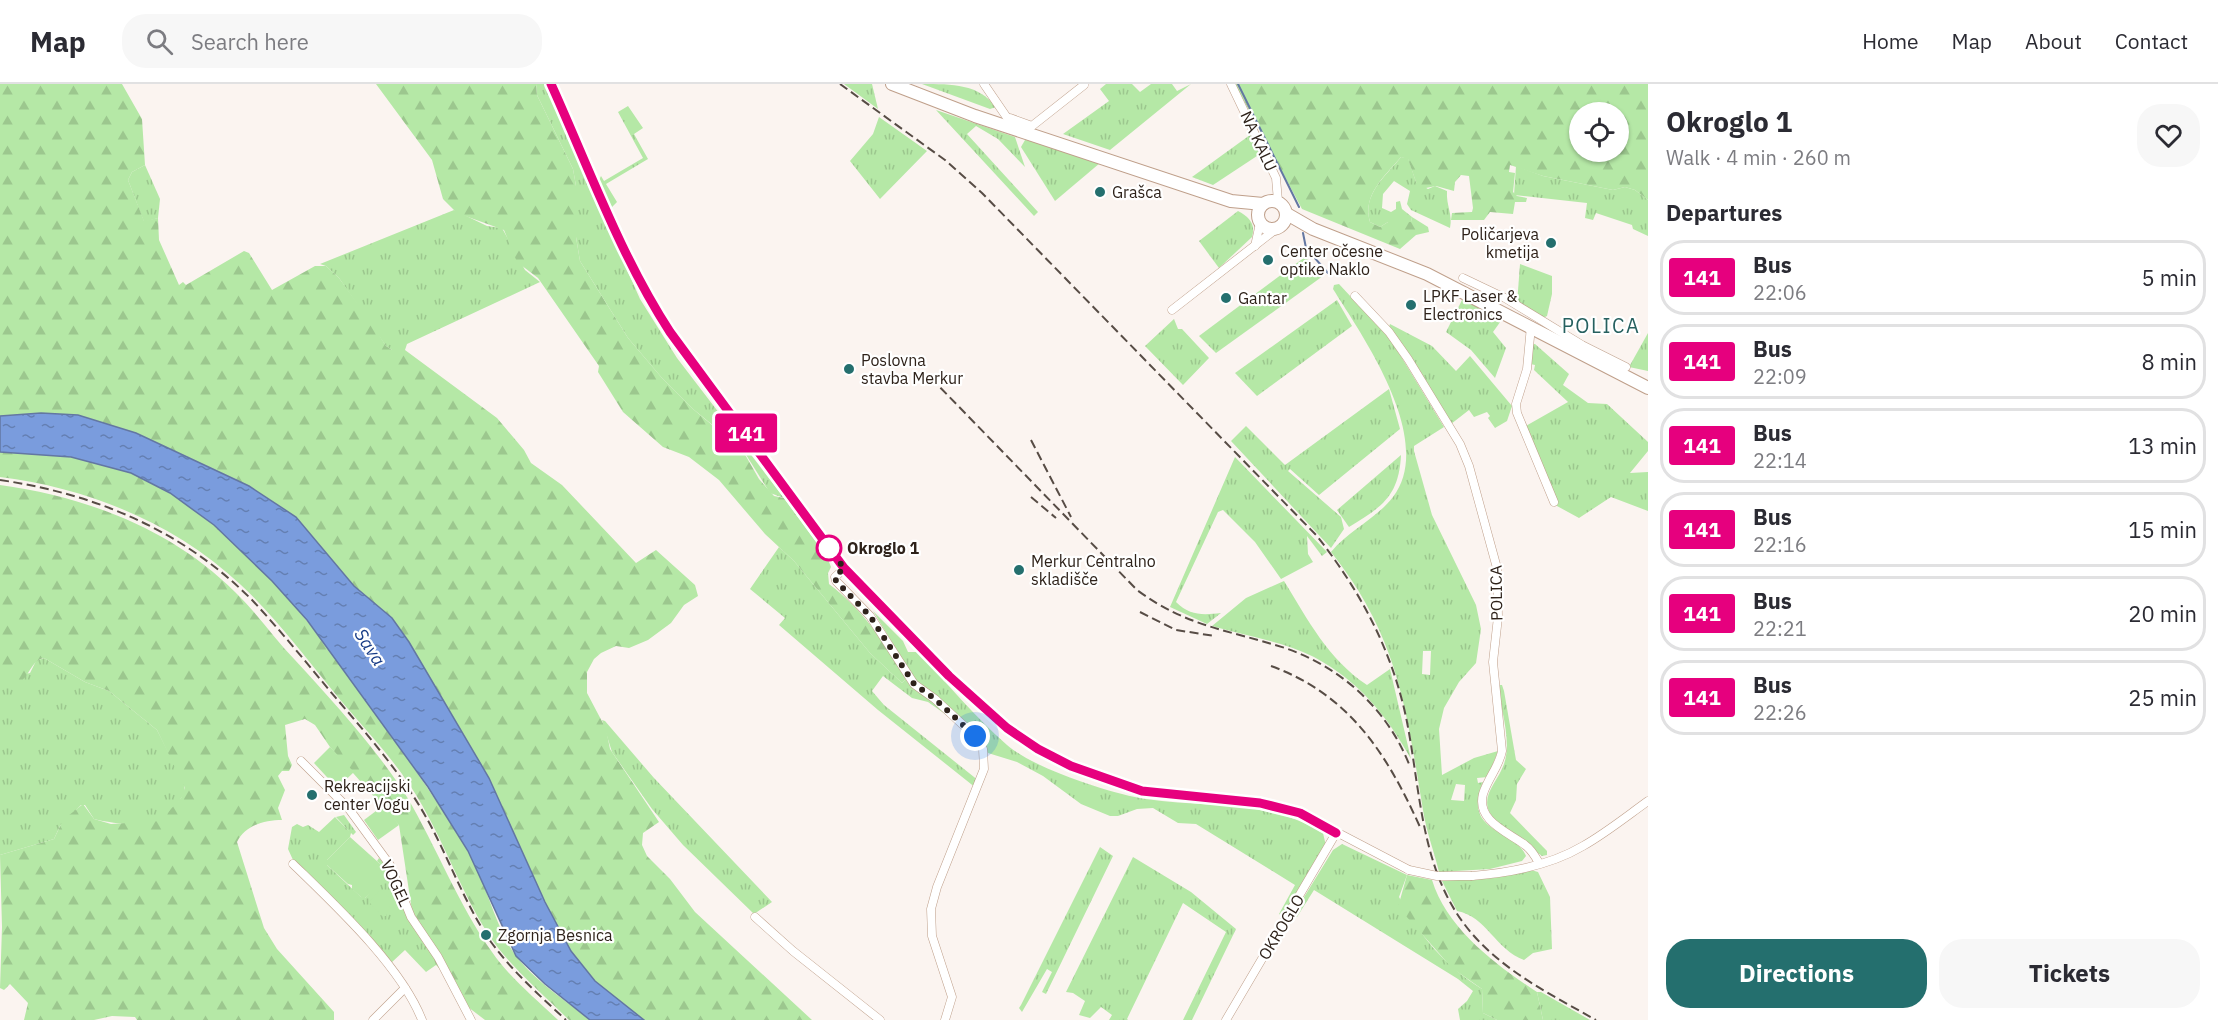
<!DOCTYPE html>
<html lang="en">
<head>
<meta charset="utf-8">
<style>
  :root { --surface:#fff; --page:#f7f7f7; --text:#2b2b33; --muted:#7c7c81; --line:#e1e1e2; --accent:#246f6e }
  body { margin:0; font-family:"IBM Plex Sans",sans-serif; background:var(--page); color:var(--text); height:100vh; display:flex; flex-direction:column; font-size:22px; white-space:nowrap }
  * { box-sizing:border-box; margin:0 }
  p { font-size:20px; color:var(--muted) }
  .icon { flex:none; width:33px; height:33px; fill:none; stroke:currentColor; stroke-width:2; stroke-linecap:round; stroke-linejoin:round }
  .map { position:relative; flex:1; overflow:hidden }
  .details { display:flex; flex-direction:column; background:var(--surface); width:570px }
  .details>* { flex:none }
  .badge { padding:0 12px; border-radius:4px; font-size:21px; line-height:39px }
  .controls { position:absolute; left:1569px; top:18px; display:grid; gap:12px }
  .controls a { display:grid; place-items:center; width:60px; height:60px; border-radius:50%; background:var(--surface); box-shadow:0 2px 4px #0004; font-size:30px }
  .you { position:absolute; width:30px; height:30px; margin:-15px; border:4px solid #fff; border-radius:50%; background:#1a73e8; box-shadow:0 0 0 9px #1a73e833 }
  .map>.badge { position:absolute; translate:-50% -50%; box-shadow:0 0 0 3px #fff }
  h2 { padding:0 18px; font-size:22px; line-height:54px }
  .round { display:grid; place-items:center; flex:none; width:63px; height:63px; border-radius:24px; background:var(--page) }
  .summary { display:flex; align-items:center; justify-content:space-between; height:102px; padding:0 18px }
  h1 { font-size:28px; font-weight:800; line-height:45px }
  .action { display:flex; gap:12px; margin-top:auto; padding:12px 18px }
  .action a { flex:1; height:69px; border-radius:24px; background:var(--accent); color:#fff; font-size:24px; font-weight:800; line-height:69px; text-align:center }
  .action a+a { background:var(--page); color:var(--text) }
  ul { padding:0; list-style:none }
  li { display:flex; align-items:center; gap:18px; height:75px; margin:0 12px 9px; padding:0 6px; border:3px solid var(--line); border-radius:24px }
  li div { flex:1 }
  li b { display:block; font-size:22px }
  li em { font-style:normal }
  li .badge { min-width:66px; font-weight:700; text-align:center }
  header { display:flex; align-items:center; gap:36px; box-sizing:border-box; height:84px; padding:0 30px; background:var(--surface); border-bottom:2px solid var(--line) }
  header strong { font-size:28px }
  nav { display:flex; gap:33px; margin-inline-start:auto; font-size:21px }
  .search { width:420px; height:54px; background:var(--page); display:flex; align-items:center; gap:15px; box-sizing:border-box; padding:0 21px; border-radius:24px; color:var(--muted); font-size:22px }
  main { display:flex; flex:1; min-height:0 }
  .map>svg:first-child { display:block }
  .grass { fill:url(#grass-tufts); fill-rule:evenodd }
  .forest { fill:url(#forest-firs); fill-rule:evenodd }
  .pitch { fill:#b5e8a6 }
  .water { fill:url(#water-ripples); stroke:#6377a2; stroke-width:1.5 }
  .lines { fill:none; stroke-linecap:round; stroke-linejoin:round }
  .stream { stroke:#6377a2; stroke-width:2 }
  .minor-casing { stroke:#bf9f8a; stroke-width:9 }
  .primary-casing { stroke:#bf9f8a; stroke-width:14 }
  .minor { stroke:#fff; stroke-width:8 }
  .primary { stroke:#fff; stroke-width:12 }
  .rail { stroke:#574c45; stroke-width:2; stroke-dasharray:9 4.5; stroke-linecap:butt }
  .minor-bridge-casing { stroke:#bf9f8a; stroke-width:9; stroke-linecap:butt }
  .minor-bridge { stroke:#fff; stroke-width:8 }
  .line-casing { stroke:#fff; stroke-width:14 }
  .line { stroke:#e6007e; stroke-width:9 }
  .walk { stroke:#2e221a; stroke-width:6; stroke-dasharray:0 10.8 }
  .poi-dot { fill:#246f6e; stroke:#fff; stroke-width:2 }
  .stop-dot { fill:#fff; stroke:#e6007e; stroke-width:3 }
  .labels { text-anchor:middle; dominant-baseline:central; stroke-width:4.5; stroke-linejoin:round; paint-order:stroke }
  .street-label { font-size:16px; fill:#2e221a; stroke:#fff }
  .poi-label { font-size:16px; fill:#2e221a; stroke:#fff; text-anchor:start }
  .stop-label { font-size:16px; font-weight:bold; fill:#2e221a; stroke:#fff; text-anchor:start }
  .water-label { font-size:18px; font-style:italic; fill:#173b86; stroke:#fff }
  .quarter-label { font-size:20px; letter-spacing:1.5px; fill:#26605f; stroke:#fff }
</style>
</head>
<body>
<header>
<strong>Map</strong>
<div class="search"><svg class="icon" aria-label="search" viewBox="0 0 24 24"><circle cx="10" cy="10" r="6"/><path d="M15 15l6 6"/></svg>Search here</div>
<nav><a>Home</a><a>Map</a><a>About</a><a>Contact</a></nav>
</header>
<main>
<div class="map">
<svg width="1648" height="936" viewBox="0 0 1648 936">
  <defs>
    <pattern id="grass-tufts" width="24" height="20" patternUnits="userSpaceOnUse" patternTransform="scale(1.5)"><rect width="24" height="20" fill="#b5e8a6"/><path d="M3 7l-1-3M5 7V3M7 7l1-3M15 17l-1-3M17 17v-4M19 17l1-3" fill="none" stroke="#9cc78e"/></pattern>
    <pattern id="forest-firs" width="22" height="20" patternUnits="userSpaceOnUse" patternTransform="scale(1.5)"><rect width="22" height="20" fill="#b5e8a6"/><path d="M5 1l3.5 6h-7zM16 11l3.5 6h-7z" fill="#9cc78e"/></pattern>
    <pattern id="water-ripples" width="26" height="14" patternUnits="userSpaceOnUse" patternTransform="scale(1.5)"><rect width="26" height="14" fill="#7a9cdd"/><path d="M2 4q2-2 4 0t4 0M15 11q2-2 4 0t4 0" fill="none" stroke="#647fb2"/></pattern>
  </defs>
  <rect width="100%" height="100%" fill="#fbf4f0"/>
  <!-- grass -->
  <g class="grass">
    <polygon points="536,0 545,0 640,215 677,274 784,414 770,409 743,366 693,325 662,294 628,254 580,177 576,153 576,102 573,85 537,11"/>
    <polygon points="844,0 872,0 878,25"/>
    <path d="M922 0C953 0 978 0 996 23L990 25Z"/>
    <polygon points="1106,0 1132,0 1140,8 1151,0 1172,0 1177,7 1191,0 1110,66 1063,50 1109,17 1100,5"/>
    <polygon points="628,22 643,44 634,50 648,75 606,100 617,118 611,124 599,96 601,92 604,97 643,74 618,28"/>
    <polygon points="936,26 1015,53 1025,83 998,55 976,42 967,50 1038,128 1034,132"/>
    <polygon points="879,33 927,67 880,115 850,77 873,50"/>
    <polygon points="1250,51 1260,70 1213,101 1192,93"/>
    <polygon points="1025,56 1033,57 1100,79 1055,117 1021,63"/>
    <path d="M1401 73 1408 74 1416 98 1428 105 1435 102 1447 107C1446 122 1453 130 1450 144L1411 126 1407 120 1410 107 1394 97 1383 110 1382 124 1391 128 1396 125V118L1400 117 1402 125 1412 133 1411 138H1388L1380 143 1370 138C1362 110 1385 93 1401 73Z"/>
    <polygon points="145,81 160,115 158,134 144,138 128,96 132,88"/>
    <polygon points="1516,82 1543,92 1613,106 1625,103 1635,106 1648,116 1648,152 1633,145 1632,141 1596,129 1593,136 1585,134 1587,119 1514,111"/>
    <polygon points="454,126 487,142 502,144 525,186 540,198 407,260 405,266 392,266 386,262 339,194 326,182 320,180"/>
    <path d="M1238 127C1249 133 1256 140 1252 153L1219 184 1199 157Z"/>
    <polygon points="1305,173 1323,192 1216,269 1199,252"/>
    <polygon points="1520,180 1552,192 1552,210 1547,232 1543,234 1517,220"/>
    <path d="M1339 200 1391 256 1444 343 1414 362V367L1432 431 1476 521 1481 545 1476 579 1459 598 1444 624 1439 645 1442 691 1474 674 1498 667 1488 693 1477 694 1478 699 1483 698C1461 750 1515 744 1526 772L1522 777 1490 785 1439 788C1434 767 1426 747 1423 726 1406 624 1398 552 1331 468 1349 446 1376 435 1393 413 1436 356 1363 253 1333 205L1334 201ZM1423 567H1431L1430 591 1422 590ZM1456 700 1465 701 1464 717 1451 716Z"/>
    <polygon points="1463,214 1503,234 1493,248 1506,264 1495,294 1471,266 1446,248"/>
    <polygon points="1337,216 1352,242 1257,312 1235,289"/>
    <polygon points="1174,235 1178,245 1182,245 1209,274 1183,301 1145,262"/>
    <polygon points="1390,240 1432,262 1456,287 1470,272 1512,322 1507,337 1495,344 1488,334 1490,332 1487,328 1474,333 1469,326 1451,340 1389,243"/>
    <polygon points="1648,249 1648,287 1629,283"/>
    <polygon points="1531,260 1535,260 1569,290 1563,301 1588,319 1607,320 1648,358 1648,367 1630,389 1648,388 1648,427 1611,413 1579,434 1557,422 1524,343 1568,318 1534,286 1535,281 1530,280"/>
    <polygon points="1389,305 1400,345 1319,411 1290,385 1288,387 1341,433 1344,445 1331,464 1231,357 1246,342 1285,381"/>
    <path d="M1401 371C1399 412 1382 423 1349 443L1337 426Z"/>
    <path d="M1235 373 1327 468 1322 472 1307 452 1308 470 1313 478 1281 495 1255 458 1223 426 1218 428 1176 518C1190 532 1203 531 1221 529L1207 540 1170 523Z"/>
    <polygon points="779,463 794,477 870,569 902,599 907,594 952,635 928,618 912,614 883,592 872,607 884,621 979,697 976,704 878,626 779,541 785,534 750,505"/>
    <path d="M1284 497C1308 536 1328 575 1367 601L1390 585 1411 675C1387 632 1359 597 1314 573 1283 557 1245 552 1212 542L1246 514Z"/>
    <path d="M873 527 903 557 908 568H918C947 599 975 633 1007 661 1033 684 1111 710 1146 715 1207 724 1269 715 1323 749L1326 762 1283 832 1279 830 1295 801 1196 740 1178 739 1153 724 1137 725 1118 732H1110L1081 720 1043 692 1017 678 988 669 975 648 917 599Z"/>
    <path d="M44 574 85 598 109 607 157 646 184 699 185 708C179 717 170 732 161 737 146 744 109 739 94 735L85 721H81L60 742 54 755 0 771V596L30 589 36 577Z"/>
    <path d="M1497 601H1502L1504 607 1516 676 1526 685 1517 700 1516 716 1510 729 1547 767V771L1542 772C1529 762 1498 743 1491 731 1479 712 1498 698 1504 680 1512 657 1501 625 1497 601Z"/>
    <polygon points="602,636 605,637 654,694 772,818 754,830 683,761 652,725 612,668"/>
    <polygon points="344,731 356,748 353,751 351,749 350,753 327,776 327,781 361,813 365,814 388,787 377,777 379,774 388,784 408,835 446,891 436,881 426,888 405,866 391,879 293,776 288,765 292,743 297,740 303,743 308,741 319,748 335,733 349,747 336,733"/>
    <path d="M1342 760 1407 791 1399 813C1419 851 1445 882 1482 905L1483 929 1497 936H1460L1458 925 1467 917 1473 907 1458 895 1314 806 1297 833 1293 831 1333 766Z"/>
    <polygon points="1100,763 1113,772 1046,910 1042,908 1052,888 1047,885 1022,928 1019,924 1021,921"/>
    <polygon points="1133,773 1191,808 1236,845 1192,936 1183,936 1226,848 1183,819 1127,935 1128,936 1109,936 1112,931 1101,923 1090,934 1079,931 1085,917 1073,909 1066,908"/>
    <path d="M1531 786 1538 788 1550 813 1552 865 1533 869 1524 876C1496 866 1486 832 1457 827L1442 797 1493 794Z"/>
    <polygon points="1537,908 1541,908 1590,936 1543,936"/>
  </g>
  <!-- forest -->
  <g class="forest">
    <polygon points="0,0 122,0 142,35 145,81 132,88 128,96 144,137 158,134 159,156 179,201 183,198 186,201 244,167 249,169 272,206 315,182 326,182 339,194 371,238 386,262 392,266 405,266 497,334 524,366 531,379 562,401 636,479 656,466 695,501 698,512 684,521 671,539 648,556 629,564 616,562 601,569 594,575 587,588 587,609 606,645 610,665 659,738 643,749 642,761 647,772 670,795 695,828 812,936 644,936 615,915 595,897 571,867 545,818 489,694 409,558 383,527 354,502 296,433 249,402 136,349 77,331 41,329 0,332"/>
    <path d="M376 0H536L537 11 573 85 576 102V153L580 177 628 254 662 294 693 325 743 367 759 395 774 412 784 414 827 473 831 483 828 489 829 500C864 527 883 557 907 594L902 599 870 569 794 477 765 450 719 396 689 373 663 363 623 328 598 288 599 282 538 194 517 178 504 146 457 129 443 115 432 76Z"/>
    <path d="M1235 0H1648V116L1635 106 1625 103 1613 106 1543 92 1510 81 1509 88 1515 89 1513 108 1517 112 1527 114 1526 118H1515L1513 130 1490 128 1484 136H1451L1452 129 1472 128 1473 124 1469 92 1461 91 1455 98 1454 107 1436 102 1421 105 1416 98 1408 75 1401 73C1385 92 1362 111 1370 138L1380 143 1388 138H1411L1412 133 1428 143 1429 148 1416 151 1400 165 1302 125ZM1580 28H1618V68H1580Z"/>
    <path d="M0 368C50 370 105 373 150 397 239 444 304 530 362 610 398 661 434 711 466 764 485 795 492 832 510 863 528 893 564 915 590 936H569C541 908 510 883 488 850 462 809 446 763 422 721 398 678 363 644 333 607 303 570 275 533 241 501 175 439 88 404 0 393Z"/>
    <path d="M0 401C87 413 172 445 235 508 257 529 274 554 295 576 331 615 379 668 407 713 437 764 458 820 492 868 509 893 536 915 558 936H485L468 923 438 867 412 827 399 741 330 663 315 641 305 635 285 641 288 672 292 681 289 687H282L278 692 285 706 278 724 282 736C265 736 245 741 237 758L264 844 277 865 334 928V936H137L135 933 112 932 94 936H24L28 919 10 900 4 906 0 904 2 843 0 771 54 755 63 736 83 720 94 735 111 740 160 737 181 714 185 704 157 646 109 607 85 598 44 574C25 578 31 609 0 596Z"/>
    <path d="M1407 791 1432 796C1447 845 1496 881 1537 908L1543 936H1497L1483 929 1482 905 1452 884 1398 823Z"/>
  </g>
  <!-- pitch -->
  <g class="pitch">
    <polygon points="330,663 354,688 337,704 314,679"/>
    <polygon points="384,721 399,741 378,756 364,736"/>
    <polygon points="350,753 388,787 388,791 365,814 362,814 352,805 352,801 348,800 327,781 327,776"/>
    <polygon points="383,806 393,819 390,821 386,832 382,832 369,818 379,807"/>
  </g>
  <!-- water -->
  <polygon class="water" points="41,329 78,331 136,349 249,402 296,433 354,502 392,534 409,558 489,694 545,818 571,867 595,897 644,936 590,936 545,900 516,872 468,767 428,703 307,536 272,497 214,441 170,409 131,389 71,373 0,368 0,332"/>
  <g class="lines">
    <!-- stream -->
    <g class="stream">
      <polyline points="1238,0 1299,123"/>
      <polyline points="1303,149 1306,164 1328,189"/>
    </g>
    <!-- minor casing -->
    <g class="minor-casing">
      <g id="minor">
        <path d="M551 0C589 84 620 171 671 248L845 484 949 592 1007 644 1038 665 1071 682 1142 707 1260 719 1300 729 1409 786"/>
        <polyline points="984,0 1010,38"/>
        <polyline points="1231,0 1276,94 1278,117"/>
        <polyline points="1010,34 1032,42 1084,1"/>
        <polyline points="1255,162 1260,139"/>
        <polyline points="1463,194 1505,214 1582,261 1626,283"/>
        <path d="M1355 212 1389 248 1408 275 1460 360 1469 382 1497 484 1498 533 1493 578 1502 667C1499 683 1488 694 1483 710 1476 737 1508 748 1525 761 1532 766 1535 772 1539 779"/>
        <polyline points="1172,226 1276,145"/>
        <polyline points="1531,242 1527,285 1516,320 1517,329 1554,418"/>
        <polyline points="845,484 835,493 836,497 870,532 914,600 935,615 975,652 983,665 984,685 937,803 931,825 932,852 952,913 945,936"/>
        <polyline points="301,677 349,725 390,781 411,833 438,873 471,936"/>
        <path d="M293 780C335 821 401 882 422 936"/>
        <path d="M1472 792C1509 789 1551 781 1583 762 1606 749 1627 732 1648 717"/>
        <polyline points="755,833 793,867 880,936"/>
        <polyline points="373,936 405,904"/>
        <polyline points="1226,936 1336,749"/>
      </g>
    </g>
    <!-- primary casing -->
    <g class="primary-casing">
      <g id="primary">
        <polyline points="892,0 975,32 1231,117 1263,120"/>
        <circle cx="1272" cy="131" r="14"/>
        <polyline points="1287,130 1313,145 1427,190 1648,304"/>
      </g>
    </g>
    <!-- minor -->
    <use href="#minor" class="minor"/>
    <!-- primary -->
    <use href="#primary" class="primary"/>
    <!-- rail -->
    <g class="rail">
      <path d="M840 0 945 76 982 109 1317 452C1360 507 1391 564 1406 633 1420 701 1420 779 1462 837 1495 883 1548 909 1596 936"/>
      <path d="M931 294 1137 506C1187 543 1229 546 1285 564 1341 583 1387 625 1409 680"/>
      <polyline points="1031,356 1071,433"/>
      <path d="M0 396C96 410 184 447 253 517 280 546 305 577 330 607 364 647 400 687 426 733 449 774 464 819 491 858 512 887 539 911 566 936"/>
      <polyline points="1031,413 1056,434"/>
      <polyline points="1140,528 1176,546 1215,552"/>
      <path d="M1271 582C1350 611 1387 670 1420 743"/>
    </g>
    <!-- minor-bridge casing -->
    <g class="minor-bridge-casing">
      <polyline id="minor-bridge" points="1409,786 1437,792 1472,792"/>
    </g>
    <!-- minor-bridge -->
    <use href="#minor-bridge" class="minor-bridge"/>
  </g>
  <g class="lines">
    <!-- line casing -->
    <g class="line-casing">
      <path id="line" d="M551 0C589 84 620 171 670 248L844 484 949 592 1007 644 1038 665 1071 682 1142 707 1260 719 1300 729 1336 749"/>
    </g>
    <!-- line -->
    <use href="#line" class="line"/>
    <!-- walk -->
    <polyline class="walk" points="829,464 825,459 844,484 835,493 836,497 870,532 914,600 935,615 975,652"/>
  </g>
  <!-- markers -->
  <g class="poi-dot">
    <circle cx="1100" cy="108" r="6"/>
    <circle cx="1551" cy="159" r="6"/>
    <circle cx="1268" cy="176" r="6"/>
    <circle cx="1226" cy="214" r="6"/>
    <circle cx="1411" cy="221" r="6"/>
    <circle cx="849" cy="285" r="6"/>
    <circle cx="1019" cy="486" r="6"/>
    <circle cx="312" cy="711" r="6"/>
    <circle cx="486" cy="851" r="6"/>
  </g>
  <circle class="stop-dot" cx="829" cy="464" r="12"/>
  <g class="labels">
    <!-- street labels -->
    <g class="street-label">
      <text transform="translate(1259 57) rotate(65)">NA KALU</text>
      <text transform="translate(1496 509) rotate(-91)">POLICA</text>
      <text transform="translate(396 799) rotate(65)">VOGEL</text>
      <text transform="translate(1281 843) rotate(-59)">OKROGLO</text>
    </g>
    <!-- poi labels -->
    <g class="poi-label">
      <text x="1112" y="108">Grašca</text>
      <text x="1539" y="150" text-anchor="end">Poličarjeva<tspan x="1539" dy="18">kmetija</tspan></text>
      <text x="1280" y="167">Center očesne<tspan x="1280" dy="18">optike Naklo</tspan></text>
      <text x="1423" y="212">LPKF Laser &amp;<tspan x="1423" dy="18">Electronics</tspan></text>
      <text x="1238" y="214">Gantar</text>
      <text x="861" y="276">Poslovna<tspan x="861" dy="18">stavba Merkur</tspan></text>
      <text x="1031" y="477">Merkur Centralno<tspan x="1031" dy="18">skladišče</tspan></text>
      <text x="324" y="702">Rekreacijski<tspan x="324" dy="18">center Vogu</tspan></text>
      <text x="498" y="851">Zgornja Besnica</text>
    </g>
    <!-- stop labels -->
    <g class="stop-label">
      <text x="847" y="464">Okroglo 1</text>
    </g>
    <!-- water labels -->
    <g class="water-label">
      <text transform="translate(370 563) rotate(57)">Sava</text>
    </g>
    <!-- quarter labels -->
    <g class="quarter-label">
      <text x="1601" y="241">POLICA</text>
    </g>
  </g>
</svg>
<div class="controls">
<a><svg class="icon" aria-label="locate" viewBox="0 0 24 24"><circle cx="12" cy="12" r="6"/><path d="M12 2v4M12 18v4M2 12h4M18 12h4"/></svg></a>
</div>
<div class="you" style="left:975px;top:652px"></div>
<b class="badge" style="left:746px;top:349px;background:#e6007e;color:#fff">141</b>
</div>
<section class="details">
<div class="summary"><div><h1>Okroglo 1</h1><p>Walk · 4 min · 260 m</p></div><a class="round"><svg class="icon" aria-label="heart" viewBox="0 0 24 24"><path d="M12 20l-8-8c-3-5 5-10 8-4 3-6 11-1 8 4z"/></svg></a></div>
<h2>Departures</h2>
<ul>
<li><span class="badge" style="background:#e6007e;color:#fff">141</span><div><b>Bus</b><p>22:06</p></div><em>5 min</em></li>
<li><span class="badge" style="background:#e6007e;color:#fff">141</span><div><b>Bus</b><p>22:09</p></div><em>8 min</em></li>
<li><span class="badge" style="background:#e6007e;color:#fff">141</span><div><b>Bus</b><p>22:14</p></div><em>13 min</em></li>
<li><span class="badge" style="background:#e6007e;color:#fff">141</span><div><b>Bus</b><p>22:16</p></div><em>15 min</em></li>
<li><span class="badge" style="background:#e6007e;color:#fff">141</span><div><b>Bus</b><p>22:21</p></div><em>20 min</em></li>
<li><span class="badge" style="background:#e6007e;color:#fff">141</span><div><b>Bus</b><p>22:26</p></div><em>25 min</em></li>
</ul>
<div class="action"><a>Directions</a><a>Tickets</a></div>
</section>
</main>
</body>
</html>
